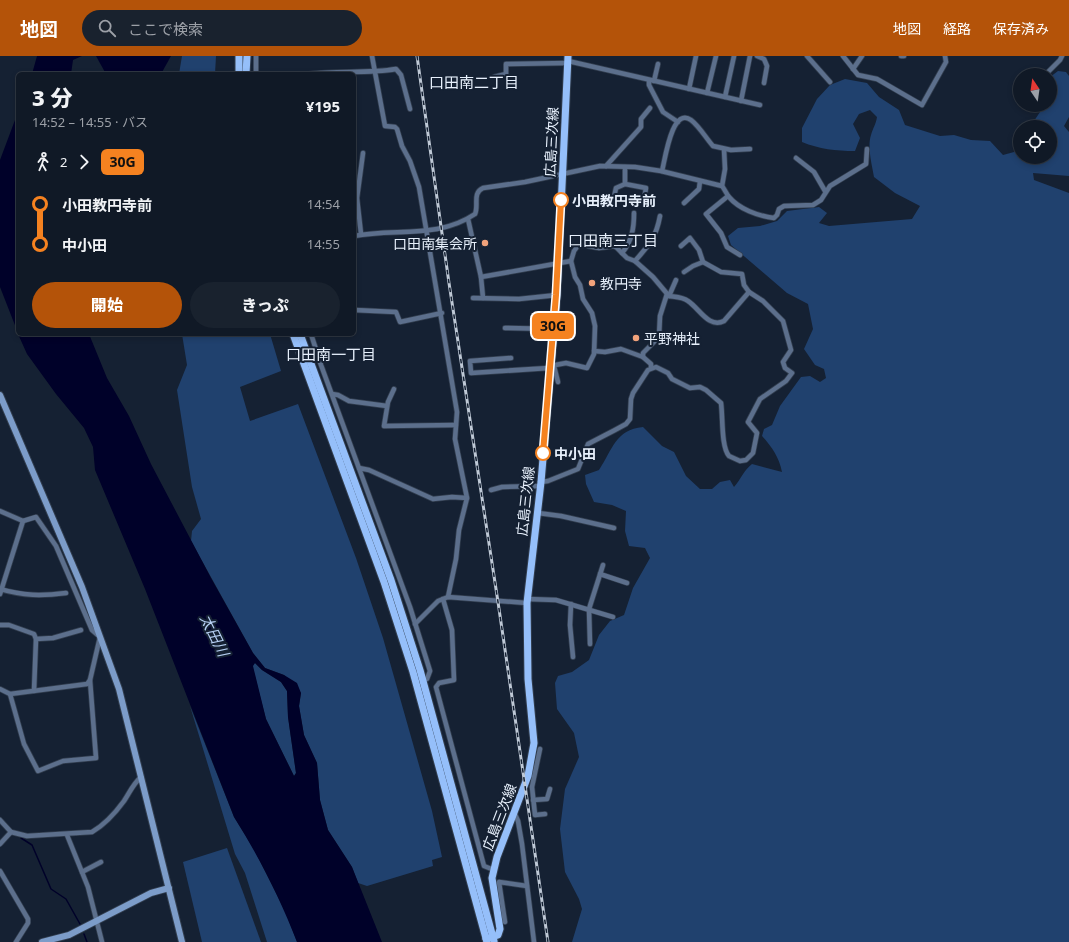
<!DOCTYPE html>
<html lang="ja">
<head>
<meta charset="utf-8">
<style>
  :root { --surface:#101926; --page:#19222e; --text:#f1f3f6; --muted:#9ca0a7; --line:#303843; --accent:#b45309 }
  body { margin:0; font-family:"Noto Sans","Noto Sans JP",sans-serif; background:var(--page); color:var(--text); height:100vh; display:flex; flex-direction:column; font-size:15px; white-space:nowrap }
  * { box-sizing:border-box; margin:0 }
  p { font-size:13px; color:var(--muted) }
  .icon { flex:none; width:22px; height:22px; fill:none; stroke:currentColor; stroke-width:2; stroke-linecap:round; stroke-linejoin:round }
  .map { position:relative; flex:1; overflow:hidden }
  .side { position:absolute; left:16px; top:16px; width:340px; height:264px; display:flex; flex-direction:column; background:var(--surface); border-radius:6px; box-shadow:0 2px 6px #0003,0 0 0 1px var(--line) }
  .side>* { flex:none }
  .badge { padding:0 8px; border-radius:6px; font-size:14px; line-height:26px }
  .needle { width:26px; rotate:347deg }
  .tools { position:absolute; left:1013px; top:12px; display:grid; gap:8px }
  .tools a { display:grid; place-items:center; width:44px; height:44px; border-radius:50%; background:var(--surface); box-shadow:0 2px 6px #0003,0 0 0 1px var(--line); font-size:20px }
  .map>.badge { position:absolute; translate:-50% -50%; box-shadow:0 0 0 2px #fff }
  .legs { display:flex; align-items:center; gap:6px; height:44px; padding:0 16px; font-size:13px }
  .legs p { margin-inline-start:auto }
  .overview { display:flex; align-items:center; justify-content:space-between; height:68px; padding:0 16px }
  h1 { font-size:22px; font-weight:800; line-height:30px }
  .action { display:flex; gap:8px; margin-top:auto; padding:8px 16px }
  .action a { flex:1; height:46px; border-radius:24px; background:var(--accent); color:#fff; font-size:16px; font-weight:800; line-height:46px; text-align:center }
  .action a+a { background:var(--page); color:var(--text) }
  ul { padding:0 16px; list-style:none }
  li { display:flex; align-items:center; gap:14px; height:40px; font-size:15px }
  li i { display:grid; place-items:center; width:6px; height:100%; margin:0 5px; background:currentColor }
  li i::after { content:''; width:10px; height:10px; margin:-5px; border:3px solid; border-radius:50%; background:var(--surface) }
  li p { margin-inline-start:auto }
  li:first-child i { background:linear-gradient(#0000 50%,currentColor 0) }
  li:last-child i { background:linear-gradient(currentColor 50%,#0000 0) }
  header { display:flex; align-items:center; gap:24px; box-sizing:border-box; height:56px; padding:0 20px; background:var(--accent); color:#fff }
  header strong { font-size:19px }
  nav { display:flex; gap:22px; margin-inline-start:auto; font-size:14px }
  .search { width:280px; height:36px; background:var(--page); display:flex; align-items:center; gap:10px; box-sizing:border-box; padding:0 14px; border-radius:22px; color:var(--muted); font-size:15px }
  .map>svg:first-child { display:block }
  .green { fill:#20416e }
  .water { fill:#000129; fill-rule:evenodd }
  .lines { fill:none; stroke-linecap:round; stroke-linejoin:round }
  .stream { stroke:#000129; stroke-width:1.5 }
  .street-casing { stroke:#323e4f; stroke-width:6 }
  .secondary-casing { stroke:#323e4f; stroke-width:8 }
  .primary-casing { stroke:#323e4f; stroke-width:9 }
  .street { stroke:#5c6f8c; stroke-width:4.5 }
  .secondary { stroke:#7c9cc9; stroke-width:6 }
  .primary { stroke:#95bffa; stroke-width:7 }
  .rail-casing { stroke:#bfc9d6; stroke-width:3 }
  .rail { stroke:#152133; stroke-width:1.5; stroke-dasharray:4.5; stroke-linecap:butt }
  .line-1-casing { stroke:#fff; stroke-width:9 }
  .line-1 { stroke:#f58220; stroke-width:6 }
  .stop-1-dot { fill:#fff; stroke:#f58220; stroke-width:2 }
  .poi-dot { fill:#f1a27b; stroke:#152133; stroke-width:1.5 }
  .labels { text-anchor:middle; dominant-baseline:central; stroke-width:4; stroke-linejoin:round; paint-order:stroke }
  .street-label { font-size:14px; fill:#e7f0fc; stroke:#152133 }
  .stop-label { font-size:14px; font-weight:bold; fill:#e7f0fc; stroke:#152133; text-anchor:start }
  .poi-label { font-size:14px; fill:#e7f0fc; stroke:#152133; text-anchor:start }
  .neighbourhood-label { font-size:15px; fill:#e7f0fc; stroke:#152133 }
  .water-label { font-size:15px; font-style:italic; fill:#b6cff3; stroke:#152133 }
</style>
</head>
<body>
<header>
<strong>地図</strong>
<div class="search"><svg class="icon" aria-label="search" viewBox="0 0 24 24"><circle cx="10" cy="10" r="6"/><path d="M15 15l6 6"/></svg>ここで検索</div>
<nav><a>地図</a><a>経路</a><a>保存済み</a></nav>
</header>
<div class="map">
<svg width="1069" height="886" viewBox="0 0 1069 886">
  <rect width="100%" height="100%" fill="#152133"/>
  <!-- green -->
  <g class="green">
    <polygon points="182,0 216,0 215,18 179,18"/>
    <path d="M1058 15 1066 16 1069 20V61L1064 70 1069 76V120L1033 117 1034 124 1069 137V886H572L582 853 579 843 565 816 560 773 565 733 579 701 574 677 557 653 555 627 558 620 572 616 589 604 599 579 610 565 624 559 633 532 650 502 645 492 629 490 625 475 626 455 612 449 594 446 586 428 585 419 599 414C613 393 615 374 643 371L662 390 674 396 686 420 700 433H712L720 426 730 424 734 431C741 423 744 414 752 408L782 416C779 401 772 391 762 380L764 373 772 369 780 350 801 321 810 320 820 326 826 322 824 313 815 309 804 293 813 273 808 248 787 237 731 189 728 180 738 172 760 170 777 165 787 155 819 151 827 157 819 167 829 170 912 163 920 150 895 137 874 121C872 109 867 91 871 79 873 72 876 68 877 61L870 54 859 58 853 68 860 82 855 95C836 95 819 93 802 86V72L817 43 830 29 845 23 867 27 879 41 899 54 905 69 940 80 954 79 971 84 990 85 1003 99 1014 96 1020 87V101H1050V71H1030L1040 56 1042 49H1050V21Z"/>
    <polygon points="182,278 270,278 281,315 240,331 250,365 298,348 356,502 383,582 432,755 442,801 432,804 433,810 367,830 358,827 352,811 328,774 320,744 317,707 304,679 299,650 301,637 284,619 265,612 253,597 191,485 192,475 201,463 192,431 177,334 187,309"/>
    <polygon points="255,607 262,614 281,626 287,635 288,661 296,717 294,720 266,663 252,609"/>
    <polygon points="190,650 234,761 255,795 286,857 297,886 267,886 245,817 235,798"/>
    <polygon points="227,792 261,886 202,886 183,806"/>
  </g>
  <!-- water -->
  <g class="water">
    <polygon points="37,0 82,0 73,4 71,18 32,18"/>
    <polygon points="96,0 171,0 161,18 106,18"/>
    <polygon points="18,56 18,277 0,231 0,104"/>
    <path d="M18 278H89L107 322 129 360 151 408 211 522 253 597 265 612 284 619 297 627 301 637 299 650 304 679 317 707 320 744 328 774 352 811 382 886H297C280 842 259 801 234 761L145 533 95 414 93 391 84 372 56 338 27 298ZM255 607 262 614 281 626 287 635 288 661 296 717 294 720 266 663 253 610Z"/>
  </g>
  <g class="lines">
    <!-- stream -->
    <g class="stream">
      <polyline points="21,782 32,789 51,833 66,843 80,868"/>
      <polyline points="84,878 87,886"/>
    </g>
    <!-- street casing -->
    <g class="street-casing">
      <g id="street">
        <polyline points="372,0 385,70 395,71 397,73 402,90 410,105 419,131 457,356 455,383 467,442 459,474 456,503 448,541"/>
        <polyline points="757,0 764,3 767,10 764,27"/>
        <polyline points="807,0 830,26"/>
        <polyline points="843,0 858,19 877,23 922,49 946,6 945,0"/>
        <polyline points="901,0 904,0"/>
        <polyline points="568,5 760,49"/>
        <polyline points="853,13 862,0"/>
        <polyline points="256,18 256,0"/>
        <path d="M309 18C338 14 367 18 396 13L401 19 410 53"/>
        <polyline points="1045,19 1060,4 1062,0"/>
        <polyline points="494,21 506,18 506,8 568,7"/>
        <polyline points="649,24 649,29 663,56 678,66"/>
        <polyline points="654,25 658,8"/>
        <polyline points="689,33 696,0"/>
        <polyline points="707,37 716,0"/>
        <polyline points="725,41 734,0"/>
        <polyline points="741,45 750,0"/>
        <polyline points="796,102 814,116 825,135"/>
        <polyline points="606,110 641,71 641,63 650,52"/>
        <path d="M662 115C665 104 672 50 691 64 699 70 706 82 713 90L731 94 750 93"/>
        <polyline points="625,128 625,111"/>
        <polyline points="722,130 725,113 724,93"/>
        <polyline points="728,140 706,158 721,177 727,191 740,199"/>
        <polyline points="684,147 699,133 700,125"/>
        <polyline points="612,150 616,132 625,128 646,132 644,143"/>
        <polyline points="468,163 481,221 483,242"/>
        <polyline points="361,178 357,142 363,97"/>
        <path d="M354 180C396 172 438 183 475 158 479 149 472 137 483 132L525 126 600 110 635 111 661 115 722 130C725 134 726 137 729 141 739 153 758 160 774 162L777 159 779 153 784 150 813 149 821 144 830 130 866 108 867 93"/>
        <path d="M622 197C632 185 634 172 634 157"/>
        <path d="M635 205C649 189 656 182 660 160"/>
        <polyline points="684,216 693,210 703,206"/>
        <polyline points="481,221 571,205"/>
        <polyline points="669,240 676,224"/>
        <polyline points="473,242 519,243 557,239"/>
        <polyline points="354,254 396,256 400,266 442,257"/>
        <polyline points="505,272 553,273"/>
        <polyline points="311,278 321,309 410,551 430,615 427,623 422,625"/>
        <polyline points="594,295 605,296 621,293 643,301"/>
        <polyline points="511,302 470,305 471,317 549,312"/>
        <path d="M550 310 566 307 587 312 594 298 595 270 592 257 583 243 580 229 575 221 571 205 574 195 577 191 582 189 599 192 614 190 617 192 627 202 635 205 653 221 669 240C676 241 683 241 688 245 699 252 709 273 724 265L749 236"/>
        <polyline points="554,310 558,326"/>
        <polyline points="651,311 651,308 643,301 643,297 659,281 660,260 667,238"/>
        <polyline points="394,333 388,346 384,370 456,369"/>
        <polyline points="332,338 338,339 349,345 387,350"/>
        <polyline points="359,412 369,414 433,443 452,441 467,442"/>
        <path d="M541 426 548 425 578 413 588 388 615 374 626 368 630 363 631 343 633 337 648 314 656 311 668 317 672 323 690 332 700 331 706 334 721 347C723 361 721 391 729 400L740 405 746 404 753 397 757 377 748 366 760 343 786 325 792 317 785 312 783 306 791 294 783 265 763 245 749 236 744 229 742 218 721 216 703 206 699 194 690 182 681 190"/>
        <polyline points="491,434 502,431 541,430"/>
        <polyline points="0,455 23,465 36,461 56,490 92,574 100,581 90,624 87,628 10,638 0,633"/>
        <polyline points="538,457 561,460 614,472"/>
        <polyline points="600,518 627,527"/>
        <path d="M0 533C23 540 42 540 66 537"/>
        <polyline points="0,538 23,465"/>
        <polyline points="443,543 452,574 454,624 439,627 436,631 484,810 494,814"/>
        <polyline points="527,543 556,544 613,561"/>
        <polyline points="571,548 570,569 573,601"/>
        <polyline points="415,568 438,545 448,541 527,547"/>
        <polyline points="0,569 9,569 34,578 36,583 34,635"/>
        <polyline points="36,583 53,582 81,574"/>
        <polyline points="590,588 589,553 603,509"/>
        <polyline points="10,638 24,688 38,715 63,705 96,702 90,624"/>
        <polyline points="540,693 532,731 535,759 545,758"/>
        <polyline points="533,744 547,743 550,733"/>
        <polyline points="514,756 518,765 522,788 534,886"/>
        <path d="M0 764 11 776 27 780 92 776C104 769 116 756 124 745 130 736 133 728 141 721"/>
        <polyline points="67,779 88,831 102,886"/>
        <polyline points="0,788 11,776"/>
        <polyline points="0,815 28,863 28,867 16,886"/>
        <polyline points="82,816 101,806"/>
        <polyline points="505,866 499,826 527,830"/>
      </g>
    </g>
    <!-- secondary casing -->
    <g class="secondary-casing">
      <g id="secondary">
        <polyline points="0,339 82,531 119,633 182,886"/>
        <polyline points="42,886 69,879 151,837 169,832"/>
      </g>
    </g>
    <!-- primary casing -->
    <g class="primary-casing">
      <g id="primary">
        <polyline points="239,18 239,0"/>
        <polyline points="246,18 247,0"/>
        <polyline points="293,278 384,526 413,616 487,886"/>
        <polyline points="300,278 391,524 420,614 494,885"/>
        <polyline points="486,883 498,879 500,873 492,822 497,801 528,720 534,687 528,623 527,547 541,426 557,239 568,0"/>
      </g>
    </g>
    <!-- street -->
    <use href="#street" class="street"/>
    <!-- secondary -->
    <use href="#secondary" class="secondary"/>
    <!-- primary -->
    <use href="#primary" class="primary"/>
    <!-- rail casing -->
    <g class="rail-casing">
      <polyline id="rail" points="417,0 449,227 498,546 548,886"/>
    </g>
    <!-- rail -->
    <use href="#rail" class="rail"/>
  </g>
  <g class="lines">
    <!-- line-1 casing -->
    <g class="line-1-casing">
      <polyline id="line-1" points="543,397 556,239 561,144"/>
    </g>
    <!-- line-1 -->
    <use href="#line-1" class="line-1"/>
  </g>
  <!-- markers -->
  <g class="stop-1-dot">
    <circle cx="561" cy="144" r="7"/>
    <circle cx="543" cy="397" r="7"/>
  </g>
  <g class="poi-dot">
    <circle cx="485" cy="187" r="4"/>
    <circle cx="592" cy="227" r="4"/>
    <circle cx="636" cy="282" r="4"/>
  </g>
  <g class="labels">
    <!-- street labels -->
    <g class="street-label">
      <text transform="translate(551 86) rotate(-87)">広島三次線</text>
      <text transform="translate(525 445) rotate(-84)">広島三次線</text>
      <text transform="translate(499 761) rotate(-69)">広島三次線</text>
    </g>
    <!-- stop labels -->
    <g class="stop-label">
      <text x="572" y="144">小田教円寺前</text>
      <text x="554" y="397">中小田</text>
    </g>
    <!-- poi labels -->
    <g class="poi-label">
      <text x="477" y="187" text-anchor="end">口田南集会所</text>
      <text x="600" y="227">教円寺</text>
      <text x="644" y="282">平野神社</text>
    </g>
    <!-- neighbourhood labels -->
    <g class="neighbourhood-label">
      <text x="474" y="26">口田南二丁目</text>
      <text x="613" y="184">口田南三丁目</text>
      <text x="331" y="298">口田南一丁目</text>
    </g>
    <!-- water labels -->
    <g class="water-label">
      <text transform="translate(215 579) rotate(64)">太田川</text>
    </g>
  </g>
</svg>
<div class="tools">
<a><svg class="needle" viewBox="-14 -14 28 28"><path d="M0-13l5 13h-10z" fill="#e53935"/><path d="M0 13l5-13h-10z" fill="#9ca0a7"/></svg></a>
<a><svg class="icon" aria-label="locate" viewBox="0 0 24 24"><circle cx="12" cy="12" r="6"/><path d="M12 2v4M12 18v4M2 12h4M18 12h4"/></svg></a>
</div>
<b class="badge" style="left:553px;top:270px;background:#f58220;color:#111">30G</b>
<section class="side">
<div class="overview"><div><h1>3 分</h1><p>14:52 – 14:55 · バス</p></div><b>¥195</b></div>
<div class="legs"><svg class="icon" aria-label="walk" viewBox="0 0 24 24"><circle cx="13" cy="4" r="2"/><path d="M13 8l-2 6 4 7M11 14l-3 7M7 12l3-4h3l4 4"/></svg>2<svg class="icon" aria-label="forward" viewBox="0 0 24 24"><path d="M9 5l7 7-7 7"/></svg><b class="badge" style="background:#f58220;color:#111">30G</b></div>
<ul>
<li><i style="color:#f58220"></i><b>小田教円寺前</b><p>14:54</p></li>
<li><i style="color:#f58220"></i><b>中小田</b><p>14:55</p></li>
</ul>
<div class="action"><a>開始</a><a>きっぷ</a></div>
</section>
</div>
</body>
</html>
